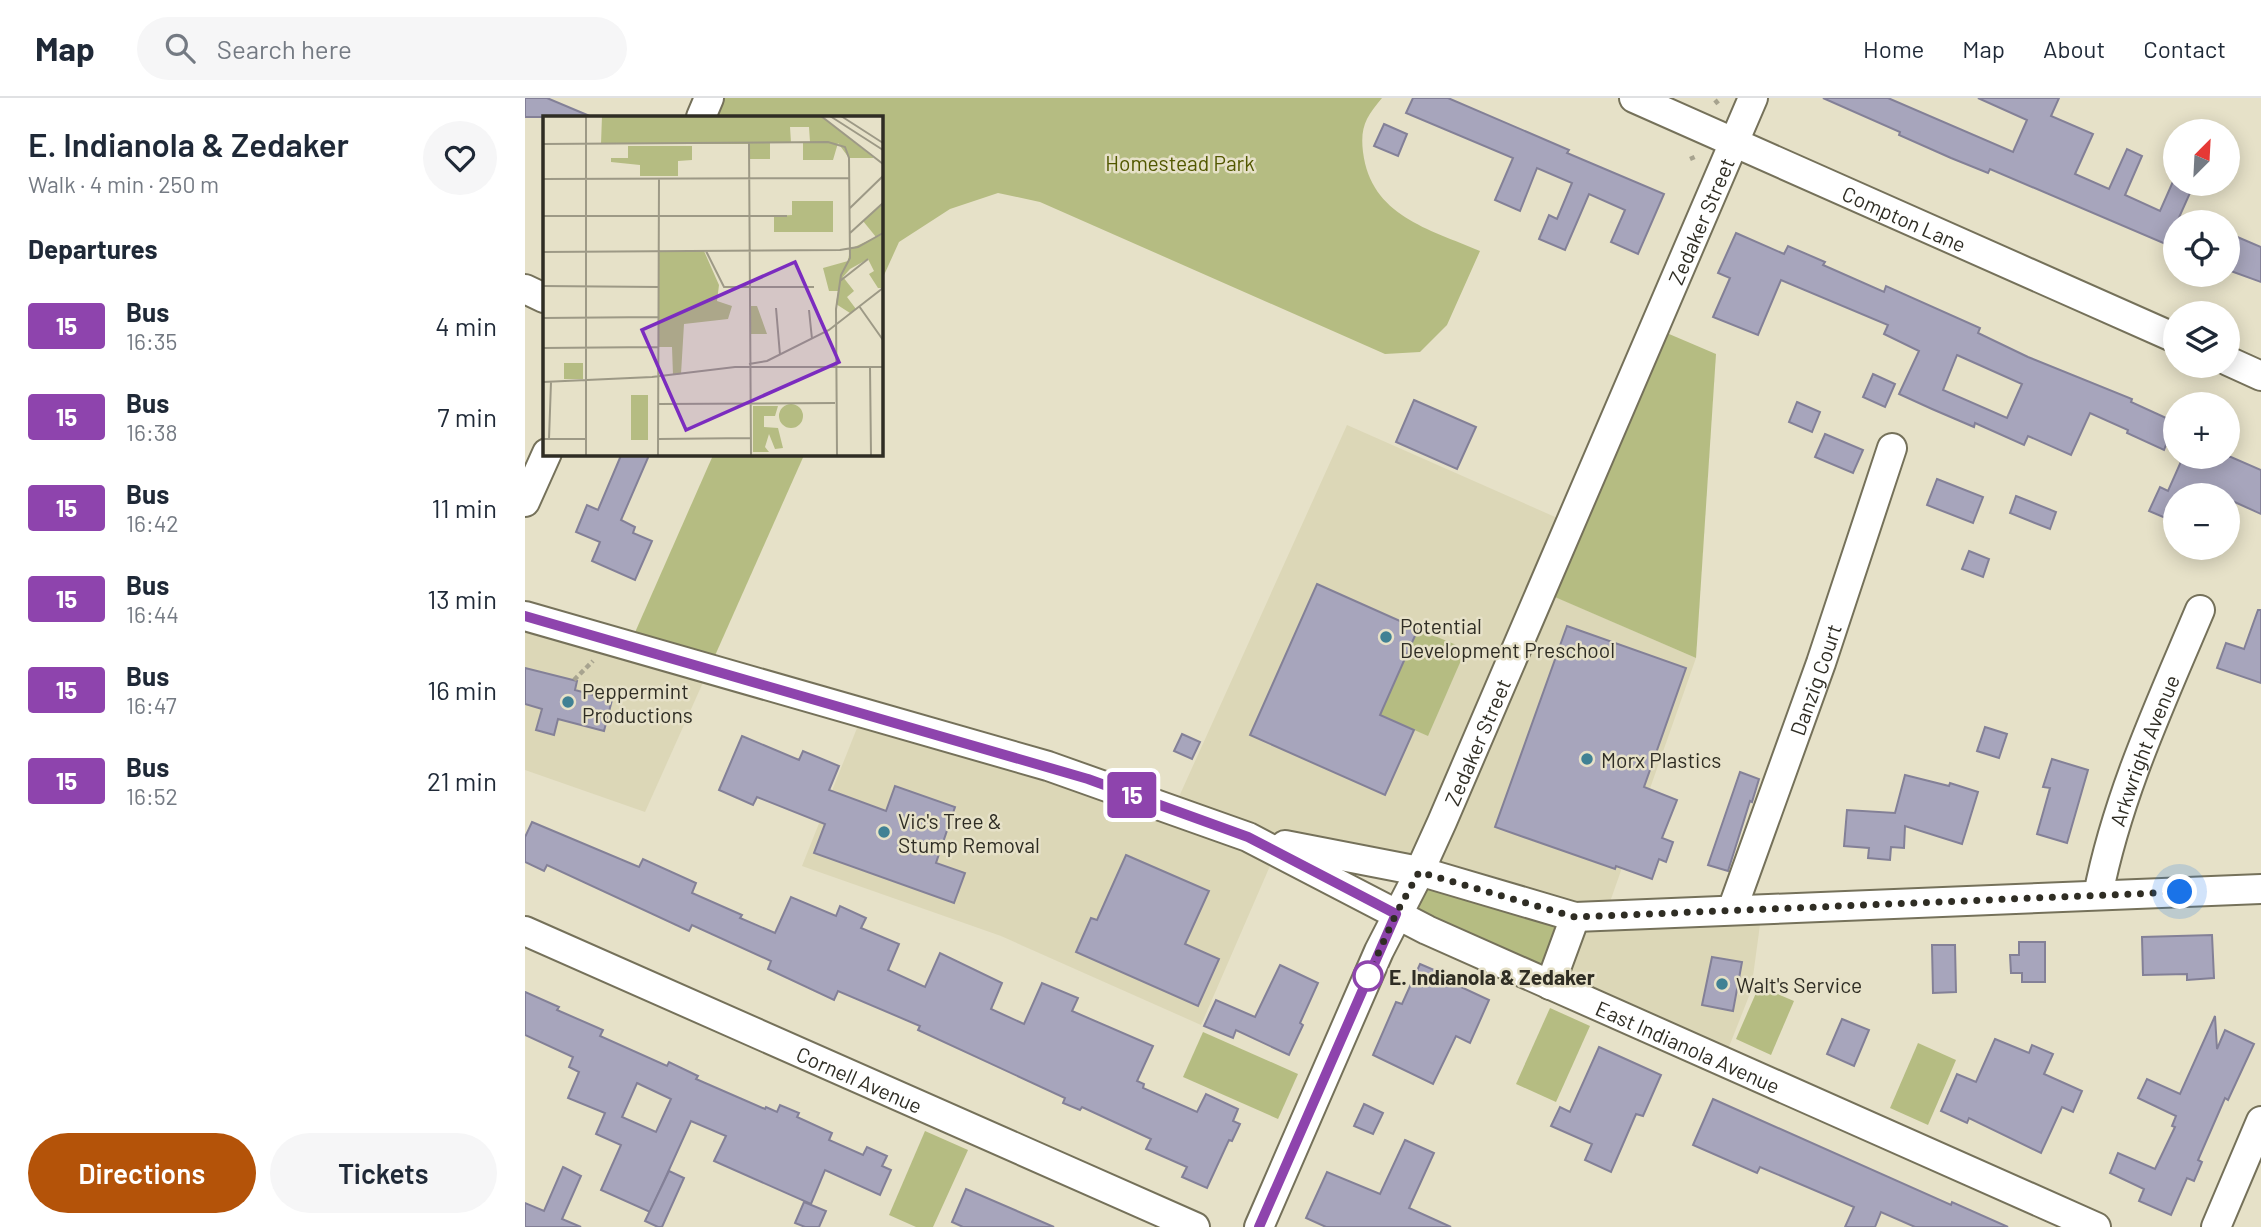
<!DOCTYPE html>
<html lang="en">
<head>
<meta charset="utf-8">
<style>
  :root { --surface:#fff; --page:#f6f6f7; --text:#1f2937; --muted:#747a83; --line:#e0e1e3; --accent:#b45309 }
  body { margin:0; font-family:Barlow,sans-serif; background:var(--page); color:var(--text); height:100vh; display:flex; flex-direction:column; font-size:26px; white-space:nowrap }
  * { box-sizing:border-box; margin:0 }
  p { font-size:23px; color:var(--muted) }
  .icon { flex:none; width:38px; height:38px; fill:none; stroke:currentColor; stroke-width:2; stroke-linecap:round; stroke-linejoin:round }
  .map { position:relative; flex:1; overflow:hidden }
  .panel { display:flex; flex-direction:column; background:var(--surface); width:525px }
  .panel>* { flex:none }
  .badge { padding:0 14px; border-radius:5px; font-size:24px; line-height:46px }
  .needle { width:46px; rotate:24deg }
  .fabs { position:absolute; left:1638px; top:21px; display:grid; gap:14px }
  .fabs a { display:grid; place-items:center; width:77px; height:77px; border-radius:50%; background:var(--surface); box-shadow:0 4px 18px #0003; font-size:35px }
  .you { position:absolute; width:35px; height:35px; margin:-18px; border:5px solid #fff; border-radius:50%; background:#1a73e8; box-shadow:0 0 0 10px #1a73e833 }
  .map>.badge { position:absolute; translate:-50% -50%; box-shadow:0 0 0 4px #fff }
  h2 { padding:0 28px; font-size:26px; line-height:63px }
  .round { display:grid; place-items:center; flex:none; width:74px; height:74px; border-radius:37px; background:var(--page) }
  .headline { display:flex; align-items:center; justify-content:space-between; height:119px; padding:0 28px }
  h1 { font-size:33px; font-weight:600; line-height:52px }
  .primary-button { display:flex; gap:14px; margin-top:auto; padding:14px 28px }
  .primary-button a { flex:1; height:80px; border-radius:42px; background:var(--accent); color:#fff; font-size:28px; font-weight:600; line-height:80px; text-align:center }
  .primary-button a+a { background:var(--page); color:var(--text) }
  ul { padding:0; list-style:none }
  li { display:flex; align-items:center; gap:21px; height:91px; padding:0 28px }
  li div { flex:1 }
  li b { display:block; font-size:26px }
  li em { font-style:normal }
  li .badge { min-width:77px; font-weight:700; text-align:center }
  header { display:flex; align-items:center; gap:42px; box-sizing:border-box; height:98px; padding:0 35px; background:var(--surface); border-bottom:2px solid var(--line) }
  header strong { font-size:33px }
  nav { display:flex; gap:38px; margin-inline-start:auto; font-size:24px }
  .search { width:490px; height:63px; background:var(--page); display:flex; align-items:center; gap:18px; box-sizing:border-box; padding:0 24px; border-radius:38px; color:var(--muted); font-size:26px }
  main { display:flex; flex:1; min-height:0 }
  .map>svg:first-child { display:block }
  .built { fill:#dcd7b7 }
  .green { fill:#b5bc82 }
  .building { fill:#a7a5bc; stroke:#838097; stroke-width:2; fill-rule:evenodd }
  .lines { fill:none; stroke-linecap:round; stroke-linejoin:round }
  .minor-casing { stroke:#75715a; stroke-width:32 }
  .path { stroke:#a7a38f; stroke-width:4.5; stroke-dasharray:5 3.5; stroke-linecap:butt }
  .minor { stroke:#fff; stroke-width:28 }
  .line-casing { stroke:#fff; stroke-width:16 }
  .line { stroke:#8e44ad; stroke-width:10 }
  .walk { stroke:#2f2d24; stroke-width:7; stroke-dasharray:0 12.6 }
  .poi-dot { fill:#408194; stroke:#e6e1c8; stroke-width:2.5 }
  .stop-dot { fill:#fff; stroke:#8e44ad; stroke-width:3.5 }
  .labels { text-anchor:middle; dominant-baseline:central; stroke-width:5; stroke-linejoin:round; paint-order:stroke }
  .park-label { font-size:21px; fill:#525800; stroke:#e6e1c8 }
  .street-label { font-size:21px; fill:#2f2d24; stroke:#e6e1c8 }
  .poi-label { font-size:21px; fill:#2f2d24; stroke:#e6e1c8; text-anchor:start }
  .stop-label { font-size:21px; font-weight:bold; fill:#2f2d24; stroke:#e6e1c8; text-anchor:start }
  .inset-road { fill:none; stroke:#9d9986; stroke-width:2 }
  .view { fill:#7b2cbf; fill-opacity:0.15; stroke:#7b2cbf; stroke-width:3.5 }
  .inset-edge { fill:none; stroke:#2f2d24; stroke-width:3.5 }
</style>
</head>
<body>
<header>
<strong>Map</strong>
<div class="search"><svg class="icon" aria-label="search" viewBox="0 0 24 24"><circle cx="10" cy="10" r="6"/><path d="M15 15l6 6"/></svg>Search here</div>
<nav><a>Home</a><a>Map</a><a>About</a><a>Contact</a></nav>
</header>
<main>
<section class="panel">
<div class="headline"><div><h1>E. Indianola &amp; Zedaker</h1><p>Walk · 4 min · 250 m</p></div><a class="round"><svg class="icon" aria-label="heart" viewBox="0 0 24 24"><path d="M12 20l-8-8c-3-5 5-10 8-4 3-6 11-1 8 4z"/></svg></a></div>
<h2>Departures</h2>
<ul>
<li><span class="badge" style="background:#8e44ad;color:#fff">15</span><div><b>Bus</b><p>16:35</p></div><em>4 min</em></li>
<li><span class="badge" style="background:#8e44ad;color:#fff">15</span><div><b>Bus</b><p>16:38</p></div><em>7 min</em></li>
<li><span class="badge" style="background:#8e44ad;color:#fff">15</span><div><b>Bus</b><p>16:42</p></div><em>11 min</em></li>
<li><span class="badge" style="background:#8e44ad;color:#fff">15</span><div><b>Bus</b><p>16:44</p></div><em>13 min</em></li>
<li><span class="badge" style="background:#8e44ad;color:#fff">15</span><div><b>Bus</b><p>16:47</p></div><em>16 min</em></li>
<li><span class="badge" style="background:#8e44ad;color:#fff">15</span><div><b>Bus</b><p>16:52</p></div><em>21 min</em></li>
</ul>
<div class="primary-button"><a>Directions</a><a>Tickets</a></div>
</section>
<div class="map">
<svg width="1736" height="1129" viewBox="0 0 1736 1129">
  <rect width="100%" height="100%" fill="#e6e1c8"/>
  <!-- built -->
  <g class="built">
    <polygon points="822,327 1046,426 1017,493 1171,560 1080,818 1237,812 1226,893 1198,964 1025,887 1050,820 751,754 676,927 476,838 277,768 338,615 648,712"/>
    <polygon points="0,518 184,571 120,714 0,672"/>
  </g>
  <!-- green -->
  <g class="green">
    <path d="M184 0H857C841 19 835 29 838 54 846 118 904 131 955 153L922 227 895 254 860 256 515 104 473 95 425 111 374 144 355 186V19H176Z"/>
    <polygon points="1130,230 1191,256 1171,560 1016,493"/>
    <polygon points="189,355 280,355 184,571 104,548"/>
    <polygon points="893,531 941,551 903,638 855,617"/>
    <polygon points="892,779 1050,819 1025,887 902,832 880,799"/>
    <polygon points="1234,888 1269,903 1246,957 1211,941"/>
    <polygon points="1025,910 1065,928 1031,1004 991,986"/>
    <polygon points="678,934 773,976 753,1021 658,979"/>
    <polygon points="1393,945 1431,962 1403,1027 1365,1010"/>
    <polygon points="400,1033 443,1052 408,1129 391,1129 364,1117"/>
  </g>
  <!-- building -->
  <g class="building">
    <polygon points="0,0 22,0 67,19 0,19"/>
    <polygon points="888,0 923,0 1044,52 1042,55 1139,96 1113,156 1086,144 1100,112 1064,96 1040,152 1014,141 1024,117 1032,121 1047,85 1012,70 995,113 970,102 988,60 881,15"/>
    <polygon points="1298,0 1363,0 1488,54 1502,22 1453,0 1534,0 1526,18 1568,36 1550,76 1584,91 1602,51 1617,58 1600,97 1635,113 1650,79 1650,86 1669,86 1652,124 1650,124 1650,150 1465,71 1463,75 1426,60 1374,37 1375,34"/>
    <polygon points="859,26 882,36 873,58 849,48"/>
    <path d="M1211 135 1259 156 1263 148 1300 164 1298 167 1359 194 1361 188 1455 230 1453 235 1503 259 1607 301 1606 304 1650 324 1639 352 1602 335 1603 332 1565 315 1546 357 1503 338 1499 347 1450 325 1449 329 1407 311 1374 296 1394 253 1359 236 1363 227 1256 182 1233 237 1188 219 1205 180 1193 175ZM1432 257 1497 286 1482 320 1418 292Z"/>
    <polygon points="1703,135 1736,149 1736,184 1703,172"/>
    <polygon points="1348,276 1370,286 1360,309 1338,299"/>
    <polygon points="889,302 951,329 932,371 871,344"/>
    <polygon points="1272,304 1295,314 1287,334 1264,324"/>
    <polygon points="1300,336 1338,352 1328,375 1290,359"/>
    <polygon points="97,355 125,355 96,422 110,429 108,435 127,443 110,482 67,463 75,444 51,434 62,407 73,412"/>
    <polygon points="1658,359 1706,359 1736,372 1736,416 1703,401 1703,397 1695,397 1687,394 1686,397 1650,397 1650,424 1624,413 1635,389 1643,393"/>
    <polygon points="1412,381 1458,399 1448,425 1402,407"/>
    <polygon points="1491,398 1531,414 1525,431 1485,415"/>
    <polygon points="1444,453 1464,461 1458,479 1437,471"/>
    <polygon points="792,486 893,531 855,617 889,632 860,697 725,637"/>
    <polygon points="1733,512 1736,512 1736,585 1692,570 1701,545 1719,551"/>
    <polygon points="1042,528 1161,570 1119,689 1152,702 1137,740 1148,744 1141,764 1134,761 1127,781 1091,768 1090,771 970,729"/>
    <polygon points="0,570 52,583 50,592 87,602 79,633 33,621 29,637 11,632 17,611 0,606"/>
    <polygon points="1460,629 1482,636 1474,660 1452,653"/>
    <polygon points="657,636 675,644 667,661 649,653"/>
    <polygon points="217,638 274,662 278,653 314,668 304,692 361,713 370,688 430,709 411,765 440,775 429,805 289,755 300,726 232,699 228,707 194,692"/>
    <polygon points="1527,661 1563,672 1542,745 1512,736 1525,690 1518,689"/>
    <polygon points="1215,674 1234,681 1227,704 1225,703 1203,773 1183,767"/>
    <polygon points="1380,677 1424,688 1425,685 1453,694 1437,746 1380,728 1379,750 1366,749 1365,762 1343,760 1344,750 1319,748 1322,712 1370,715"/>
    <polygon points="7,724 114,769 118,761 171,785 167,795 217,817 215,820 250,835 266,799 311,818 315,808 341,820 336,830 374,846 363,872 400,889 415,855 477,885 466,911 499,926 517,885 553,900 547,913 628,948 612,983 619,986 618,990 672,1014 681,996 713,1011 708,1023 715,1026 707,1043 704,1042 682,1090 657,1079 662,1069 621,1051 626,1041 557,1009 555,1012 538,1005 540,1000 393,932 395,928 313,893 309,902 243,871 246,863 167,827 164,833 22,767 19,773 0,764 0,739"/>
    <polygon points="601,757 684,793 660,846 694,861 673,908 551,854 566,820 572,822"/>
    <polygon points="1687,837 1689,880 1662,882 1662,876 1618,877 1617,839"/>
    <polygon points="1494,844 1520,844 1520,884 1497,884 1497,875 1486,875 1485,857 1494,857"/>
    <polygon points="1407,847 1430,847 1431,894 1408,895"/>
    <polygon points="1187,859 1217,864 1208,913 1177,907"/>
    <polygon points="895,866 923,878 921,882 964,902 945,945 931,938 908,986 848,957 871,904 877,906"/>
    <polygon points="755,867 793,885 775,925 778,927 764,957 711,932 708,940 679,928 691,902 730,919"/>
    <path d="M0 894 34 909 32 912 78 932 75 938 142 968 144 964 173 978 171 981 240 1011 241 1009 252 1014 255 1007 274 1015 272 1019 307 1035 304 1042 338 1057 342 1049 362 1058 357 1068 366 1072 355 1097 300 1072 286 1106 189 1063 201 1038 166 1023 125 1114 76 1092 96 1047 71 1036 80 1015 43 1000 54 974 44 969 48 959 0 937ZM112 985 146 1001 131 1034 97 1019Z"/>
    <polygon points="1690,918 1692,951 1700,932 1729,946 1703,1002 1700,1000 1673,1062 1677,1064 1669,1083 1662,1080 1646,1117 1614,1103 1619,1091 1585,1075 1593,1055 1630,1071 1650,1029 1647,1028 1651,1018 1613,1000 1622,981 1655,996"/>
    <polygon points="1317,921 1344,932 1329,968 1302,956"/>
    <polygon points="1470,941 1504,955 1507,947 1528,956 1519,976 1557,993 1548,1014 1537,1009 1516,1055 1444,1020 1442,1025 1416,1013 1432,976 1451,984"/>
    <polygon points="1074,949 1136,977 1118,1018 1111,1016 1086,1074 1060,1062 1067,1046 1026,1028 1035,1009 1045,1014"/>
    <polygon points="1188,1001 1426,1107 1427,1104 1483,1129 1390,1129 1356,1114 1350,1129 1320,1129 1329,1109 1235,1069 1232,1075 1168,1047"/>
    <polygon points="839,1006 858,1015 848,1036 829,1028"/>
    <polygon points="880,1042 909,1055 884,1110 926,1129 801,1129 781,1120 802,1074 855,1096"/>
    <polygon points="38,1069 56,1078 37,1121 56,1129 0,1129 0,1105 19,1113"/>
    <polygon points="144,1073 159,1080 137,1129 133,1129 120,1123"/>
    <polygon points="441,1091 529,1129 438,1129 427,1124"/>
    <polygon points="279,1104 301,1113 294,1129 280,1129 270,1125"/>
  </g>
  <g class="lines">
    <!-- minor casing -->
    <g class="minor-casing">
      <g id="minor">
        <path id="s1" d="M1109 0 1650 240"/>
        <polyline points="176,19 184,0"/>
        <polyline points="0,191 19,200"/>
        <polyline points="1703,263 1736,278"/>
        <polyline points="0,404 22,355"/>
        <path id="s2" d="M0 518 523 668 723 739 902 832 1571 1129"/>
        <polyline points="760,747 894,773 1050,819 1736,791"/>
        <path id="s3" d="M1573 797C1593 696 1635 607 1675 512"/>
        <path id="s4" d="M1207 812 1296 565 1367 350"/>
        <path id="s5" d="M0 833 670 1129"/>
        <polyline points="1025,887 1050,819"/>
        <path id="s6" d="M734 1129 854 853 892 779 917 724 1228 0"/>
        <polyline points="1691,1129 1736,1023"/>
      </g>
    </g>
    <!-- path -->
    <g class="path">
      <polyline points="1190,2 1194,7"/>
      <polyline points="1165,61 1172,58"/>
      <polyline points="49,582 68,563"/>
    </g>
    <!-- minor -->
    <use href="#minor" class="minor"/>
  </g>
  <g class="lines">
    <!-- line casing -->
    <g class="line-casing">
      <polyline id="line" points="0,518 563,681 723,739 871,816 734,1129"/>
    </g>
    <!-- line -->
    <use href="#line" class="line"/>
    <!-- walk -->
    <polyline class="walk" points="843,878 871,816 894,774 1050,819 1655,794"/>
  </g>
  <!-- markers -->
  <g class="poi-dot">
    <circle cx="861" cy="539" r="7"/>
    <circle cx="43" cy="604" r="7"/>
    <circle cx="1062" cy="661" r="7"/>
    <circle cx="359" cy="734" r="7"/>
    <circle cx="1197" cy="886" r="7"/>
  </g>
  <circle class="stop-dot" cx="843" cy="878" r="14"/>
  <g class="labels">
    <!-- park labels -->
    <g class="park-label">
      <text x="655" y="64">Homestead Park</text>
    </g>
    <!-- street labels -->
    <g class="street-label">
      <text stroke="none"><textPath href="#s1" startOffset="296">Compton Lane</textPath></text>
      <text stroke="none"><textPath href="#s6" startOffset="1099">Zedaker Street</textPath></text>
      <text stroke="none"><textPath href="#s4" startOffset="245">Danzig Court</textPath></text>
      <text stroke="none"><textPath href="#s6" startOffset="532">Zedaker Street</textPath></text>
      <text stroke="none"><textPath href="#s3" startOffset="152">Arkwright Avenue</textPath></text>
      <text stroke="none"><textPath href="#s2" startOffset="1244">East Indianola Avenue</textPath></text>
      <text stroke="none"><textPath href="#s5" startOffset="366">Cornell Avenue</textPath></text>
    </g>
    <!-- poi labels -->
    <g class="poi-label">
      <text x="875" y="527">Potential<tspan x="875" dy="24">Development Preschool</tspan></text>
      <text x="57" y="592">Peppermint<tspan x="57" dy="24">Productions</tspan></text>
      <text x="1076" y="661">Morx Plastics</text>
      <text x="373" y="722">Vic's Tree &amp;<tspan x="373" dy="24">Stump Removal</tspan></text>
      <text x="1211" y="886">Walt's Service</text>
    </g>
    <!-- stop labels -->
    <g class="stop-label">
      <text x="864" y="878">E. Indianola &amp; Zedaker</text>
    </g>
  </g>
  <!-- overview -->
  <g transform="translate(18 18)">
    <rect width="340" height="340" fill="#e6e1c8"/>
    <path d="M59 0H278L331 42H306L295 27 290 44H260V27L267 26 266 11H247L248 27H227V43H206V28H58ZM85 30H149V44L135 45V60H97V49L68 46V42H85ZM249 85H290V116H231V100L249 99ZM339 87V172H335L326 158 331 155 325 143 307 153 300 161 311 175 304 181 313 193 307 197 293 188 295 175H286L280 152 305 145 307 133 333 121 320 105ZM116 135H161L176 169 174 185 189 190 185 203 141 208 138 258 130 259 129 231H115ZM207 190H214L224 218H208ZM21 247H40V263H21ZM88 279H105V324H88ZM236 300a12 12 0 1 1 24 0a12 12 0 1 1-24 0ZM210 290H235L232 300H221V311L235 312 240 332 232 333 226 318 222 331 226 336H210Z" fill="#b5bc82"/>
    <path class="inset-road" d="M43 0V339M278 0 340 48M287 0 340 34M298 0 340 27M206 27 208 339M0 28 285 26 302 31 306 42 307 142 298 159 293 193 294 339M0 63 307 62M307 92 340 60M0 100H244M307 117 340 87M163 135 181 171H271M0 136 297 134 315 131 340 117M297 165 325 143M0 170 116 171M316 190 340 224M233 192 237 239M266 194 269 223M0 202 115 201M0 232 115 231M206 248 224 245 286 214 340 172M327 251 328 339M0 266 109 261 192 251H340M115 288 292 287M0 323H43M6 323 8 266M115 323 208 322M115 339 116 62"/>
    <path class="view" d="M252 146 296 246 143 314 99 214Z"/>
    <rect width="340" height="340" class="inset-edge"/>
  </g>
</svg>
<div class="fabs">
<a><svg class="needle" viewBox="-14 -14 28 28"><path d="M0-13l5 13h-10z" fill="#e53935"/><path d="M0 13l5-13h-10z" fill="#747a83"/></svg></a>
<a><svg class="icon" aria-label="locate" viewBox="0 0 24 24"><circle cx="12" cy="12" r="6"/><path d="M12 2v4M12 18v4M2 12h4M18 12h4"/></svg></a>
<a><svg class="icon" aria-label="layers" viewBox="0 0 24 24"><path d="M12 4l9 5-9 5-9-5zM3 14l9 5 9-5"/></svg></a>
<a>+</a>
<a>−</a>
</div>
<div class="you" style="left:1655px;top:794px"></div>
<b class="badge" style="left:607px;top:697px;background:#8e44ad;color:#fff">15</b>
</div>
</main>
</body>
</html>
